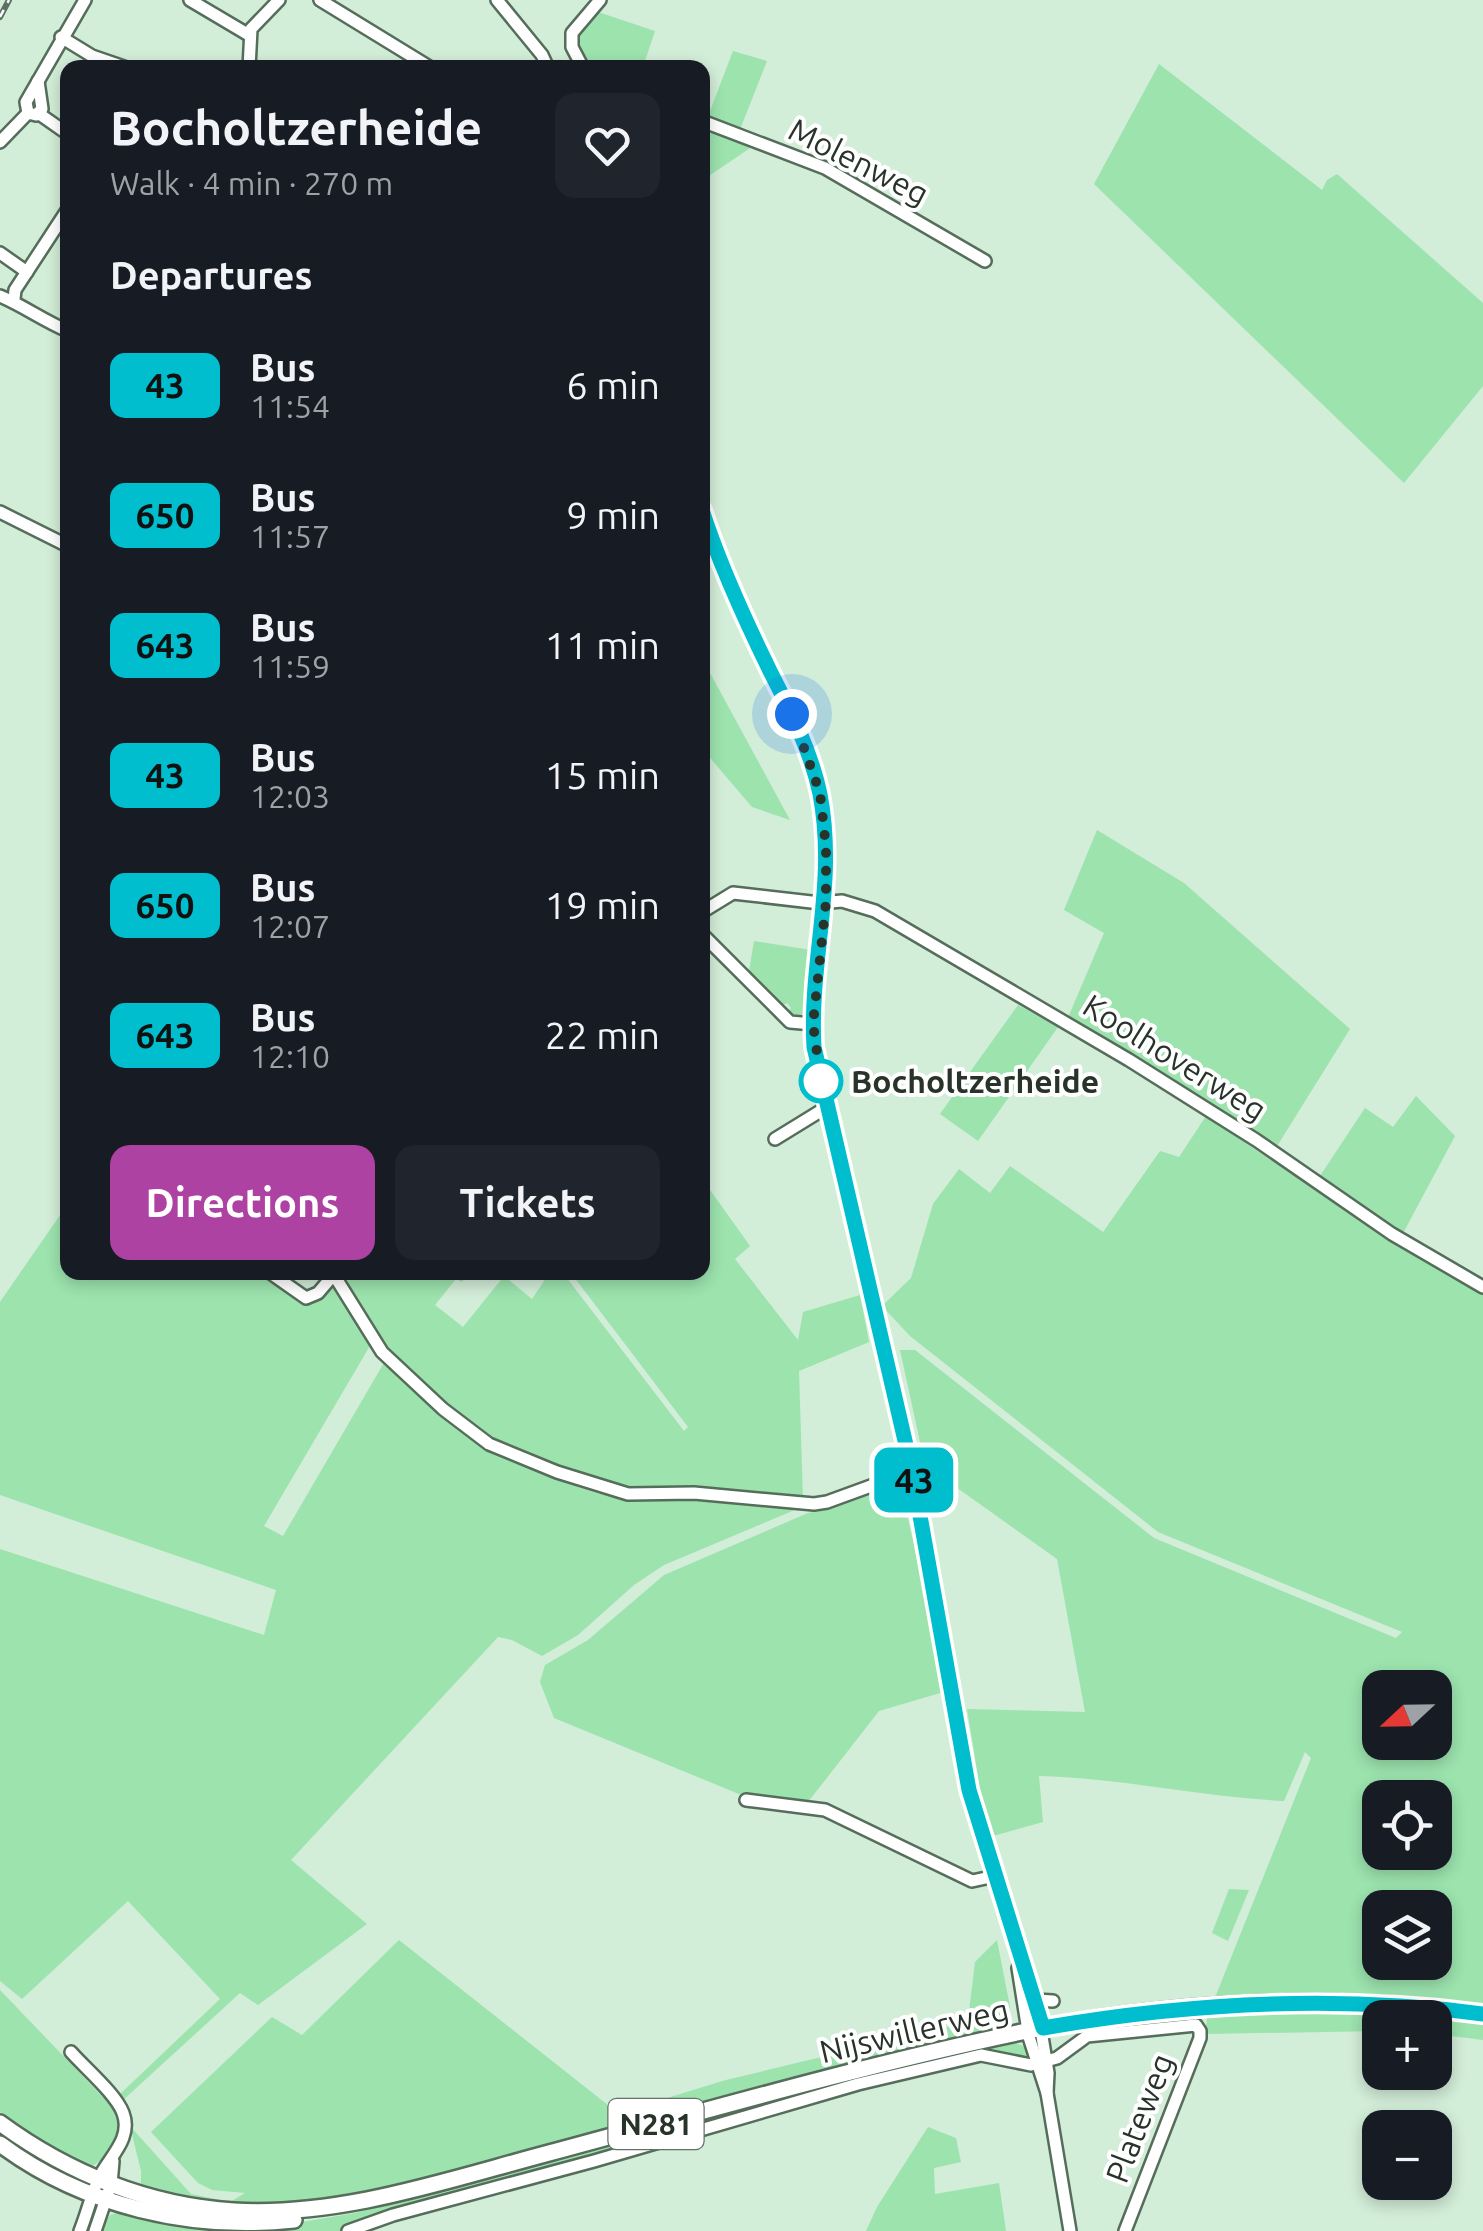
<!DOCTYPE html>
<html lang="en">
<head>
<meta charset="utf-8">
<style>
  :root { --surface:#171b24; --page:#20242c; --text:#f1f3f6; --muted:#9ea1a6; --accent:#ad42a2 }
  body { margin:0; font-family:Ubuntu,sans-serif; background:var(--page); color:var(--text); height:100vh; display:flex; flex-direction:column; font-size:38px; white-space:nowrap }
  * { box-sizing:border-box; margin:0 }
  p { font-size:32px; color:var(--muted) }
  .icon { flex:none; width:55px; height:55px; fill:none; stroke:currentColor; stroke-width:2; stroke-linecap:round; stroke-linejoin:round }
  .map { position:relative; flex:1; overflow:hidden }
  .drawer { position:absolute; left:60px; top:60px; width:650px; height:1220px; display:flex; flex-direction:column; background:var(--surface); border-radius:20px; box-shadow:0 5px 15px #0003 }
  .drawer>* { flex:none }
  .badge { padding:0 20px; border-radius:15px; font-size:35px; line-height:65px }
  .needle { width:65px; rotate:248deg }
  .controls { position:absolute; left:1362px; top:1670px; display:grid; gap:20px }
  .controls a { display:grid; place-items:center; width:90px; height:90px; border-radius:20px; background:var(--surface); box-shadow:0 5px 15px #0003; font-size:50px }
  .you { position:absolute; width:50px; height:50px; margin:-25px; border:8px solid #fff; border-radius:50%; background:#1a73e8; box-shadow:0 0 0 15px #1a73e833 }
  .map>.badge { position:absolute; translate:-50% -50%; box-shadow:0 0 0 5px #fff }
  h2 { padding:0 50px; font-size:38px; line-height:90px }
  .round { display:grid; place-items:center; flex:none; width:105px; height:105px; border-radius:20px; background:var(--page) }
  .head { display:flex; align-items:center; justify-content:space-between; height:170px; padding:0 50px }
  h1 { font-size:48px; font-weight:600; line-height:75px }
  .cta { display:flex; gap:20px; margin-top:auto; padding:20px 50px }
  .cta a { flex:1; height:115px; border-radius:20px; background:var(--accent); color:#fff; font-size:40px; font-weight:600; line-height:115px; text-align:center }
  .cta a+a { background:var(--page); color:var(--text) }
  ul { padding:0; list-style:none }
  li { display:flex; align-items:center; gap:30px; height:130px; padding:0 50px }
  li div { flex:1 }
  li b { display:block; font-size:38px }
  li em { font-style:normal }
  li .badge { min-width:110px; font-weight:700; text-align:center }
  .map>svg:first-child { display:block }
  .green { fill:#9ce3ae; fill-rule:evenodd }
  .lines { fill:none; stroke-linecap:round; stroke-linejoin:round }
  .minor-casing { stroke:#556d5a; stroke-width:16 }
  .major-casing { stroke:#556d5a; stroke-width:20 }
  .minor { stroke:#fff; stroke-width:11 }
  .major { stroke:#fff; stroke-width:15 }
  .rail-casing { stroke:#5e6f62; stroke-width:6 }
  .rail { stroke:#fff; stroke-width:2.5; stroke-dasharray:8; stroke-linecap:butt }
  .line-casing { stroke:#fff; stroke-width:22 }
  .line { stroke:#00becd; stroke-width:15 }
  .walk { stroke:#28332a; stroke-width:10; stroke-dasharray:0 18 }
  .stop-dot { fill:#fff; stroke:#00becd; stroke-width:5 }
  .labels { text-anchor:middle; dominant-baseline:central; stroke-width:8; stroke-linejoin:round; paint-order:stroke }
  .shield { fill:#fff; stroke:#68706a; stroke-width:2.5 }
  .shield-label { font-size:30px; font-weight:bold; fill:#28332a }
  .street-label { font-size:32px; fill:#28332a; stroke:#fff }
  .stop-label { font-size:32px; font-weight:bold; fill:#28332a; stroke:#fff; text-anchor:start }
</style>
</head>
<body>
<div class="map">
<svg width="1483" height="2231" viewBox="0 0 1483 2231">
  <rect width="100%" height="100%" fill="#d2edd8"/>
  <!-- green -->
  <g class="green">
    <path d="M595 11 655 31 643 67H588C571 40 574 33 595 11Z"/>
    <polygon points="733,51 767,61 739,132 707,119"/>
    <polygon points="1159,64 1322,190 1327,180 1337,174 1483,303 1483,386 1404,483 1094,184"/>
    <polygon points="703,128 753,146 703,180"/>
    <polygon points="703,660 790,820 752,807 705,752 703,762"/>
    <polygon points="1097,830 1184,883 1350,1029 1274,1151 1067,1020 1104,933 1064,910"/>
    <polygon points="754,941 811,950 804,983 804,1013 794,1019 787,1012 791,1008 787,1003 783,1005 749,971"/>
    <polygon points="1018,1005 1058,1027 978,1141 940,1114"/>
    <polygon points="1416,1096 1455,1136 1401,1237 1316,1182 1365,1108 1393,1127"/>
    <path d="M1206 1116 1397 1246 1483 1293V2009L1384 1997 1214 2000 1311 1758 1305 1752 1284 1801C1201 1797 1122 1778 1039 1776L1043 1822 993 1836 982 1801 967 1709 1085 1712 1057 1559 925 1465 900 1350H915L1154 1538 1396 1638 1402 1632 1158 1532 910 1336 882 1306 911 1278 933 1204 959 1169 990 1193 1010 1166 1103 1232 1160 1151 1179 1157ZM1380 1688H1435V1742H1380ZM1380 1798H1435V1852H1380ZM1380 1908H1435V1962H1380Z"/>
    <polygon points="703,1180 750,1246 735,1259 798,1340 803,1312 860,1295 869,1342 799,1371 803,1500 717,1488 642,1494 534,1462 473,1432 391,1357 341,1279 342,1273 469,1273 462,1282 456,1279 435,1305 463,1327 504,1276 532,1299 544,1281 542,1273 563,1273 684,1431 688,1427 571,1273 702,1272"/>
    <path d="M67 1205 68 1272 264 1273 302 1301 310 1304 334 1284 371 1344 264 1526 283 1536 385 1361C442 1419 476 1448 553 1478 577 1487 601 1496 627 1499 655 1503 683 1495 711 1495 741 1494 773 1503 802 1507L664 1565 634 1585 578 1635 542 1656 512 1640 498 1637 291 1860 367 1924 258 2005 240 1993 122 2101 118 2096 220 1999 128 1901 22 1999 0 1981V1549L264 1635 276 1590 0 1495V1302Z"/>
    <polygon points="899,1479 947,1691 879,1711 808,1802 739,1794 554,1718 540,1682 545,1665 588,1640 664,1575 808,1513 824,1510"/>
    <polygon points="1229,1889 1249,1890 1228,1941 1212,1933"/>
    <polygon points="399,1940 618,2113 726,2080 972,2021 969,2012 975,1962 997,1940 1010,2007 1009,2027 368,2196 254,2209 141,2191 141,2171 130,2126 191,2194 230,2202 245,2193 212,2190 198,2183 151,2132 272,2017 302,2035"/>
    <path d="M0 1990 118 2113C126 2138 107 2159 87 2169L81 2167 0 2112Z"/>
    <polygon points="1277,2010 1367,2010 1483,2019 1483,2040 1435,2034 1435,2018 1380,2018 1380,2031 1206,2034 1207,2015"/>
    <polygon points="1011,2041 1028,2048 1030,2055 1025,2060 992,2051 964,2055 362,2222 342,2231 100,2231 110,2215 121,2212 296,2223 355,2213 801,2092"/>
    <polygon points="928,2127 956,2138 961,2162 934,2168 935,2194 999,2183 1006,2231 866,2231 877,2207"/>
  </g>
  <g class="lines">
    <!-- minor casing -->
    <g class="minor-casing">
      <g id="minor">
        <polyline points="190,0 249,35"/>
        <polyline points="320,0 431,68"/>
        <polyline points="497,0 542,55 548,68"/>
        <polyline points="61,37 92,56 127,68"/>
        <polyline points="249,68 251,29 279,0"/>
        <polyline points="583,68 572,47 572,33 600,0"/>
        <polyline points="28,113 26,102 85,0"/>
        <polyline points="38,113 68,134"/>
        <polyline points="702,121 825,168 985,261"/>
        <polyline points="0,142 28,113 36,115 42,109 38,81"/>
        <polyline points="0,253 27,272"/>
        <path d="M0 296C22 305 44 321 68 331"/>
        <polyline points="14,299 15,290 68,209"/>
        <path d="M702 510C720 566 745 620 771 673 791 712 811 751 820 794 837 883 810 960 814 1047L912 1471 969 1790 1037 2006 1048 2073 1047 2093"/>
        <polyline points="0,512 68,546"/>
        <polyline points="702,912 733,893 820,903 842,901 875,911 1129,1060 1256,1140 1392,1234 1483,1287"/>
        <polyline points="702,934 790,1022 813,1024"/>
        <polyline points="775,1139 827,1107"/>
        <polyline points="269,1272 306,1298 318,1293 336,1272"/>
        <polyline points="334,1275 382,1352 443,1409 489,1444 557,1472 628,1494 694,1493 814,1504 827,1502 912,1471"/>
        <polyline points="746,1800 825,1810 972,1881 995,1876"/>
        <polyline points="1018,1968 1029,2037 1047,2093 1070,2231"/>
        <polyline points="1035,2000 1053,2001"/>
        <path d="M71 2052C85 2068 116 2094 123 2113 133 2139 108 2158 99 2178 91 2195 87 2214 80 2231"/>
        <polyline points="95,2231 111,2184 113,2161"/>
        <polyline points="348,2231 393,2215 594,2161 858,2084 981,2055 1031,2065 1057,2058 1087,2036 1196,2025 1200,2031 1200,2038 1125,2231"/>
      </g>
    </g>
    <!-- major casing -->
    <g class="major-casing">
      <g id="major">
        <path d="M0 2123C68 2173 149 2206 234 2211 341 2217 447 2180 549 2153 705 2111 860 2066 1017 2033 1168 2002 1331 1993 1483 2014"/>
        <path d="M0 2144C83 2206 191 2231 294 2220"/>
      </g>
    </g>
    <!-- minor -->
    <use href="#minor" class="minor"/>
    <!-- major -->
    <use href="#major" class="major"/>
    <!-- rail casing -->
    <g class="rail-casing">
      <polyline id="rail" points="0,17 9,0"/>
    </g>
    <!-- rail -->
    <use href="#rail" class="rail"/>
  </g>
  <g class="lines">
    <!-- line casing -->
    <g class="line-casing">
      <path id="line" d="M702 510C720 566 745 620 771 673 791 712 811 751 820 794 837 884 809 960 814 1047L912 1471 969 1790 1043 2028C1187 2003 1338 1995 1483 2014"/>
    </g>
    <!-- line -->
    <use href="#line" class="line"/>
    <!-- walk -->
    <polyline class="walk" points="792,714 820,793 826,847 826,902 813,1024 821,1081"/>
  </g>
  <!-- markers -->
  <circle class="stop-dot" cx="821" cy="1081" r="20"/>
  <g class="labels">
    <!-- shield labels -->
    <rect class="shield" x="608.5" y="2099" width="95" height="50" rx="8"/>
    <g class="shield-label">
      <text x="656" y="2124">N281</text>
    </g>
    <!-- street labels -->
    <g class="street-label">
      <text transform="translate(859 161) rotate(27)">Molenweg</text>
      <text transform="translate(1175 1057) rotate(32)">Koolhoverweg</text>
      <text transform="translate(914 2030) rotate(-13)">Nijswillerweg</text>
      <text transform="translate(1139 2118) rotate(-69)">Plateweg</text>
    </g>
    <!-- stop labels -->
    <g class="stop-label">
      <text x="851" y="1081">Bocholtzerheide</text>
    </g>
  </g>
</svg>
<div class="controls">
<a><svg class="needle" viewBox="-14 -14 28 28"><path d="M0-13l5 13h-10z" fill="#e53935"/><path d="M0 13l5-13h-10z" fill="#9ea1a6"/></svg></a>
<a><svg class="icon" aria-label="locate" viewBox="0 0 24 24"><circle cx="12" cy="12" r="6"/><path d="M12 2v4M12 18v4M2 12h4M18 12h4"/></svg></a>
<a><svg class="icon" aria-label="layers" viewBox="0 0 24 24"><path d="M12 4l9 5-9 5-9-5zM3 14l9 5 9-5"/></svg></a>
<a>+</a>
<a>−</a>
</div>
<div class="you" style="left:792px;top:714px"></div>
<b class="badge" style="left:914px;top:1480px;background:#00becd;color:#111">43</b>
<section class="drawer">
<div class="head"><div><h1>Bocholtzerheide</h1><p>Walk · 4 min · 270 m</p></div><a class="round"><svg class="icon" aria-label="heart" viewBox="0 0 24 24"><path d="M12 20l-8-8c-3-5 5-10 8-4 3-6 11-1 8 4z"/></svg></a></div>
<h2>Departures</h2>
<ul>
<li><span class="badge" style="background:#00becd;color:#111">43</span><div><b>Bus</b><p>11:54</p></div><em>6 min</em></li>
<li><span class="badge" style="background:#00becd;color:#111">650</span><div><b>Bus</b><p>11:57</p></div><em>9 min</em></li>
<li><span class="badge" style="background:#00becd;color:#111">643</span><div><b>Bus</b><p>11:59</p></div><em>11 min</em></li>
<li><span class="badge" style="background:#00becd;color:#111">43</span><div><b>Bus</b><p>12:03</p></div><em>15 min</em></li>
<li><span class="badge" style="background:#00becd;color:#111">650</span><div><b>Bus</b><p>12:07</p></div><em>19 min</em></li>
<li><span class="badge" style="background:#00becd;color:#111">643</span><div><b>Bus</b><p>12:10</p></div><em>22 min</em></li>
</ul>
<div class="cta"><a>Directions</a><a>Tickets</a></div>
</section>
</div>
</body>
</html>
